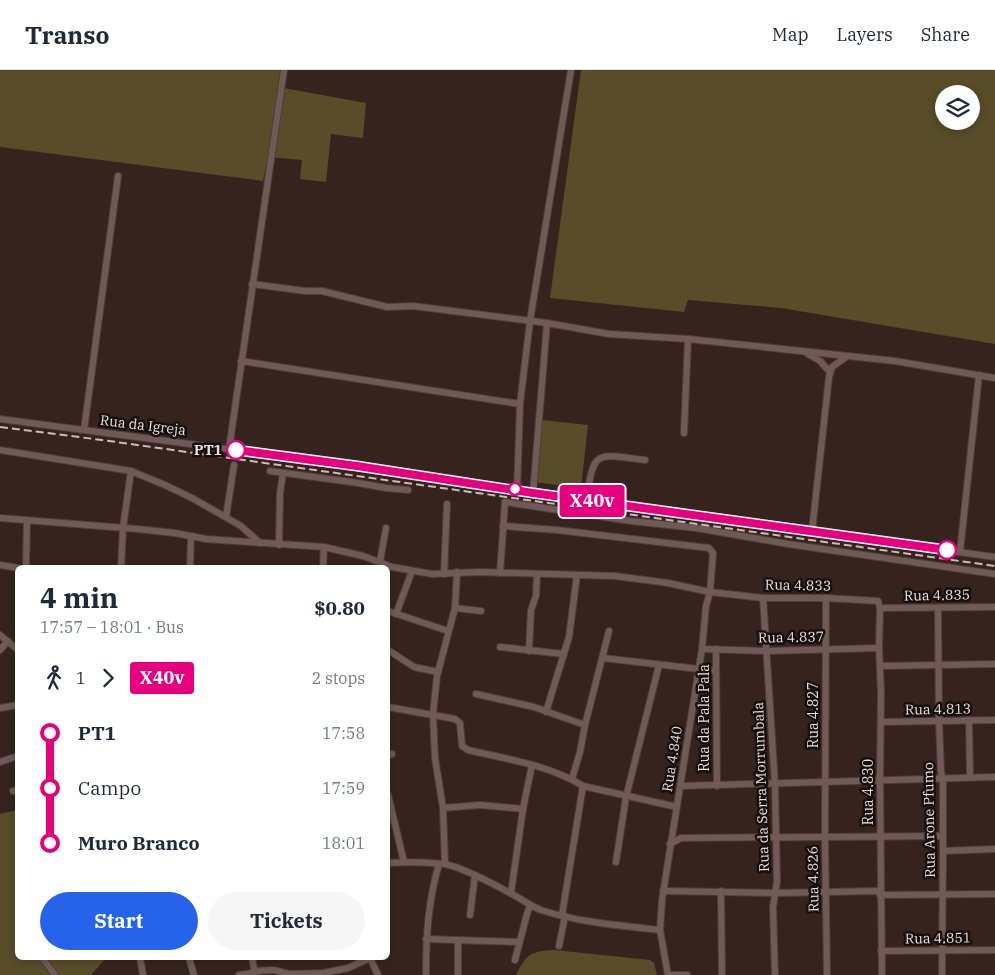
<!DOCTYPE html>
<html lang="en">
<head>
<meta charset="utf-8">
<style>
  :root { --surface:#fff; --page:#f6f6f7; --text:#1f2937; --muted:#747a83; --line:#e0e1e3; --accent:#2563eb }
  body { margin:0; font-family:"IBM Plex Serif",serif; background:var(--page); color:var(--text); height:100vh; display:flex; flex-direction:column; font-size:19px; white-space:nowrap }
  * { box-sizing:border-box; margin:0 }
  p { font-size:16px; color:var(--muted) }
  .icon { flex:none; width:28px; height:28px; fill:none; stroke:currentColor; stroke-width:2; stroke-linecap:round; stroke-linejoin:round }
  .map { position:relative; flex:1; overflow:hidden }
  .panel { position:absolute; left:15px; top:495px; width:375px; height:395px; display:flex; flex-direction:column; background:var(--surface); border-radius:8px; box-shadow:0 2px 8px #0003 }
  .panel>* { flex:none }
  .badge { padding:0 10px; border-radius:4px; font-size:18px; line-height:32px }
  .fabs { position:absolute; left:935px; top:15px; display:grid; gap:10px }
  .fabs a { display:grid; place-items:center; width:45px; height:45px; border-radius:50%; background:var(--surface); box-shadow:0 2px 8px #0003; font-size:25px }
  .map>.badge { position:absolute; translate:-50% -50%; box-shadow:0 0 0 2px #fff }
  .legs { display:flex; align-items:center; gap:8px; height:55px; padding:0 25px; font-size:16px }
  .legs p { margin-inline-start:auto }
  .summary { display:flex; align-items:center; justify-content:space-between; height:85px; padding:0 25px }
  h1 { font-size:28px; font-weight:700; line-height:38px }
  .action { display:flex; gap:10px; margin-top:auto; padding:10px 25px }
  .action a { flex:1; height:58px; border-radius:30px; background:var(--accent); color:#fff; font-size:20px; font-weight:700; line-height:58px; text-align:center }
  .action a+a { background:var(--page); color:var(--text) }
  ul { padding:0 25px; list-style:none }
  li { display:flex; align-items:center; gap:18px; height:55px; font-size:19px }
  li i { display:grid; place-items:center; width:8px; height:100%; margin:0 6px; background:currentColor }
  li i::after { content:''; width:12px; height:12px; margin:-6px; border:4px solid; border-radius:50%; background:var(--surface) }
  li p { margin-inline-start:auto }
  li:first-child i { background:linear-gradient(#0000 50%,currentColor 0) }
  li:last-child i { background:linear-gradient(currentColor 50%,#0000 0) }
  header { display:flex; align-items:center; gap:30px; box-sizing:border-box; height:70px; padding:0 25px; background:var(--surface); border-bottom:1px solid var(--line) }
  header strong { font-size:24px }
  nav { display:flex; gap:28px; margin-inline-start:auto; font-size:18px }
  .map>svg:first-child { display:block }
  .green { fill:#584c29; fill-rule:evenodd }
  .lines { fill:none; stroke-linecap:round; stroke-linejoin:round }
  .minor-casing { stroke:#4e3e3b; stroke-width:8 }
  .minor { stroke:#705a55; stroke-width:6 }
  .rail { stroke:#cabcb9; stroke-width:2; stroke-dasharray:8 4; stroke-linecap:butt }
  .line-1-casing { stroke:#fff; stroke-width:11 }
  .line-1 { stroke:#e6007e; stroke-width:8 }
  .stop-1-dot { fill:#fff; stroke:#e6007e; stroke-width:2.5 }
  .labels { text-anchor:middle; dominant-baseline:central; stroke-width:5; stroke-linejoin:round; paint-order:stroke }
  .street-label { font-size:14px; fill:#ebdedb; stroke:#170f0d }
  .stop-label { font-size:14px; font-weight:bold; fill:#ebdedb; stroke:#170f0d; text-anchor:end }
</style>
</head>
<body>
<header>
<strong>Transo</strong>
<nav><a>Map</a><a>Layers</a><a>Share</a></nav>
</header>
<div class="map">
<svg width="995" height="905" viewBox="0 0 995 905">
  <rect width="100%" height="100%" fill="#36231e"/>
  <!-- green -->
  <g class="green">
    <polygon points="0,0 280,0 278,17 366,33 363,68 331,64 326,112 300,109 302,90 268,87 263,111 0,77"/>
    <path d="M581 0H995V274L781 238 688 230 684 242 550 228ZM944 24H971V51H944Z"/>
    <polygon points="542,350 588,355 581,418 534,412"/>
    <polygon points="17,740 18,888 106,888 91,905 0,905 0,744"/>
    <path d="M554 880 650 890 654 893 657 905H516C526 884 531 881 554 880Z"/>
  </g>
  <g class="lines">
    <!-- minor casing -->
    <g class="minor-casing">
      <g id="minor">
        <polyline points="252,214 305,221 322,221 387,237 413,236 547,253 609,264 688,269 895,291 995,308"/>
        <polyline points="808,284 820,291 830,302"/>
        <polyline points="241,291 520,334"/>
        <polyline points="0,349 357,396 533,423 995,487"/>
        <polyline points="84,360 118,106"/>
        <polyline points="684,363 688,269"/>
        <polyline points="229,379 284,0"/>
        <polyline points="0,380 131,401 165,415 192,428 241,456 260,473"/>
        <polyline points="270,401 358,413 386,418 408,420"/>
        <polyline points="517,420 520,334 530,251 571,0"/>
        <polyline points="533,423 547,253"/>
        <path d="M587 430C593 378 597 384 645 390"/>
        <polyline points="226,447 234,395"/>
        <polyline points="0,448 137,459 175,463 206,469 324,477 363,486 392,497 432,504 479,502 615,506 668,513 710,522 763,528 826,528 878,531 880,538 879,578 881,622 880,710 882,905"/>
        <polyline points="503,456 557,460 709,478 713,483 710,522 706,536 702,579 662,830 660,860 668,905"/>
        <polyline points="812,461 829,307 832,297 846,287"/>
        <polyline points="279,475 280,423 283,403"/>
        <polyline points="960,482 979,305"/>
        <polyline points="380,491 386,458"/>
        <polyline points="0,495 18,498"/>
        <polyline points="26,498 27,450"/>
        <polyline points="121,498 123,458 131,401"/>
        <polyline points="190,498 191,466"/>
        <polyline points="323,498 324,477"/>
        <polyline points="500,503 505,432 631,451 696,458 788,474 995,504"/>
        <polyline points="444,504 447,434"/>
        <polyline points="763,528 775,714 777,812 773,837 775,905"/>
        <polyline points="826,528 825,768 827,905"/>
        <polyline points="455,538 481,541"/>
        <polyline points="880,538 995,537"/>
        <polyline points="938,538 939,651 941,701 943,713 943,781 942,905"/>
        <polyline points="388,541 448,561"/>
        <polyline points="396,544 412,501"/>
        <polyline points="0,565 18,580"/>
        <polyline points="500,577 564,584"/>
        <polyline points="702,579 767,581 879,578"/>
        <polyline points="716,579 717,716"/>
        <polyline points="0,580 8,571"/>
        <polyline points="388,580 414,597 438,602"/>
        <polyline points="529,581 531,540 536,526 537,504"/>
        <polyline points="603,588 716,601"/>
        <polyline points="881,596 995,594"/>
        <polyline points="476,624 534,637 585,655"/>
        <path d="M388 637 455 649 460 653 462 676 468 680C506 689 549 695 583 716L677 737"/>
        <polyline points="0,638 18,635"/>
        <polyline points="546,642 569,567 577,505"/>
        <polyline points="969,650 970,707"/>
        <polyline points="881,652 995,650"/>
        <polyline points="388,685 392,684"/>
        <polyline points="0,692 18,686"/>
        <polyline points="572,709 580,682 585,655 609,561"/>
        <polyline points="681,716 995,707"/>
        <polyline points="13,721 18,720"/>
        <polyline points="388,725 404,792"/>
        <polyline points="443,738 480,735 523,739"/>
        <polyline points="670,774 681,768 943,766"/>
        <polyline points="943,781 995,779"/>
        <polyline points="616,792 626,727 659,595"/>
        <path d="M388 793C406 792 426 792 444 794 459 796 496 815 510 823 522 829 531 837 544 841 578 852 623 856 660 860"/>
        <polyline points="445,794 443,738 435,688 433,644 437,606 455,538 457,502"/>
        <polyline points="663,821 775,823 880,821"/>
        <polyline points="721,821 722,905"/>
        <polyline points="511,823 523,739 532,695"/>
        <polyline points="880,825 995,824"/>
        <polyline points="470,845 475,805"/>
        <polyline points="562,845 583,716"/>
        <polyline points="426,869 519,872"/>
        <polyline points="559,876 565,846"/>
        <polyline points="881,881 995,880"/>
        <polyline points="140,888 143,905"/>
        <polyline points="189,888 194,905"/>
        <polyline points="252,888 255,904"/>
        <polyline points="370,888 378,905"/>
        <polyline points="43,889 55,905"/>
        <polyline points="515,890 527,844 530,836"/>
        <polyline points="254,901 274,900 289,904 324,903 348,898 370,888"/>
        <polyline points="239,905 254,903"/>
        <path d="M426 905C426 867 428 831 439 794"/>
        <polyline points="458,905 458,871"/>
        <polyline points="668,905 687,905"/>
      </g>
    </g>
    <!-- minor -->
    <use href="#minor" class="minor"/>
    <!-- rail -->
    <polyline class="rail" points="0,357 102,370 995,496"/>
  </g>
  <g class="lines">
    <!-- line-1 casing -->
    <g class="line-1-casing">
      <polyline id="line-1" points="236,380 357,396 533,423 947,480"/>
    </g>
    <!-- line-1 -->
    <use href="#line-1" class="line-1"/>
  </g>
  <!-- markers -->
  <g class="stop-1-dot">
    <circle cx="236" cy="380" r="9"/>
    <circle cx="515" cy="419" r="6"/>
    <circle cx="947" cy="480" r="9"/>
  </g>
  <g class="labels">
    <!-- street labels -->
    <g class="street-label">
      <text transform="translate(143 355) rotate(7)">Rua da Igreja</text>
      <text transform="translate(798 515) rotate(1)">Rua 4.833</text>
      <text transform="translate(937 525) rotate(-1)">Rua 4.835</text>
      <text transform="translate(791 567) rotate(-1)">Rua 4.837</text>
      <text transform="translate(938 639) rotate(-1)">Rua 4.813</text>
      <text transform="translate(813 645) rotate(-90)">Rua 4.827</text>
      <text transform="translate(704 648) rotate(-90)">Rua da Pala Pala</text>
      <text transform="translate(672 689) rotate(-81)">Rua 4.840</text>
      <text transform="translate(761 717) rotate(-92)">Rua da Serra Morrumbala</text>
      <text transform="translate(868 722) rotate(-90)">Rua 4.830</text>
      <text transform="translate(929 750) rotate(-91)">Rua Arone Pfumo</text>
      <text transform="translate(813 809) rotate(-91)">Rua 4.826</text>
      <text transform="translate(938 868) rotate(-1)">Rua 4.851</text>
    </g>
    <!-- stop labels -->
    <g class="stop-label">
      <text x="222" y="380">PT1</text>
    </g>
  </g>
</svg>
<div class="fabs">
<a><svg class="icon" aria-label="layers" viewBox="0 0 24 24"><path d="M12 4l9 5-9 5-9-5zM3 14l9 5 9-5"/></svg></a>
</div>
<b class="badge" style="left:592px;top:431px;background:#e6007e;color:#fff">X40v</b>
<section class="panel">
<div class="summary"><div><h1>4 min</h1><p>17:57 – 18:01 · Bus</p></div><b>$0.80</b></div>
<div class="legs"><svg class="icon" aria-label="walk" viewBox="0 0 24 24"><circle cx="13" cy="4" r="2"/><path d="M13 8l-2 6 4 7M11 14l-3 7M7 12l3-4h3l4 4"/></svg>1<svg class="icon" aria-label="forward" viewBox="0 0 24 24"><path d="M9 5l7 7-7 7"/></svg><b class="badge" style="background:#e6007e;color:#fff">X40v</b><p>2 stops</p></div>
<ul>
<li><i style="color:#e6007e"></i><b>PT1</b><p>17:58</p></li>
<li><i style="color:#e6007e"></i><span>Campo</span><p>17:59</p></li>
<li><i style="color:#e6007e"></i><b>Muro Branco</b><p>18:01</p></li>
</ul>
<div class="action"><a>Start</a><a>Tickets</a></div>
</section>
</div>
</body>
</html>
